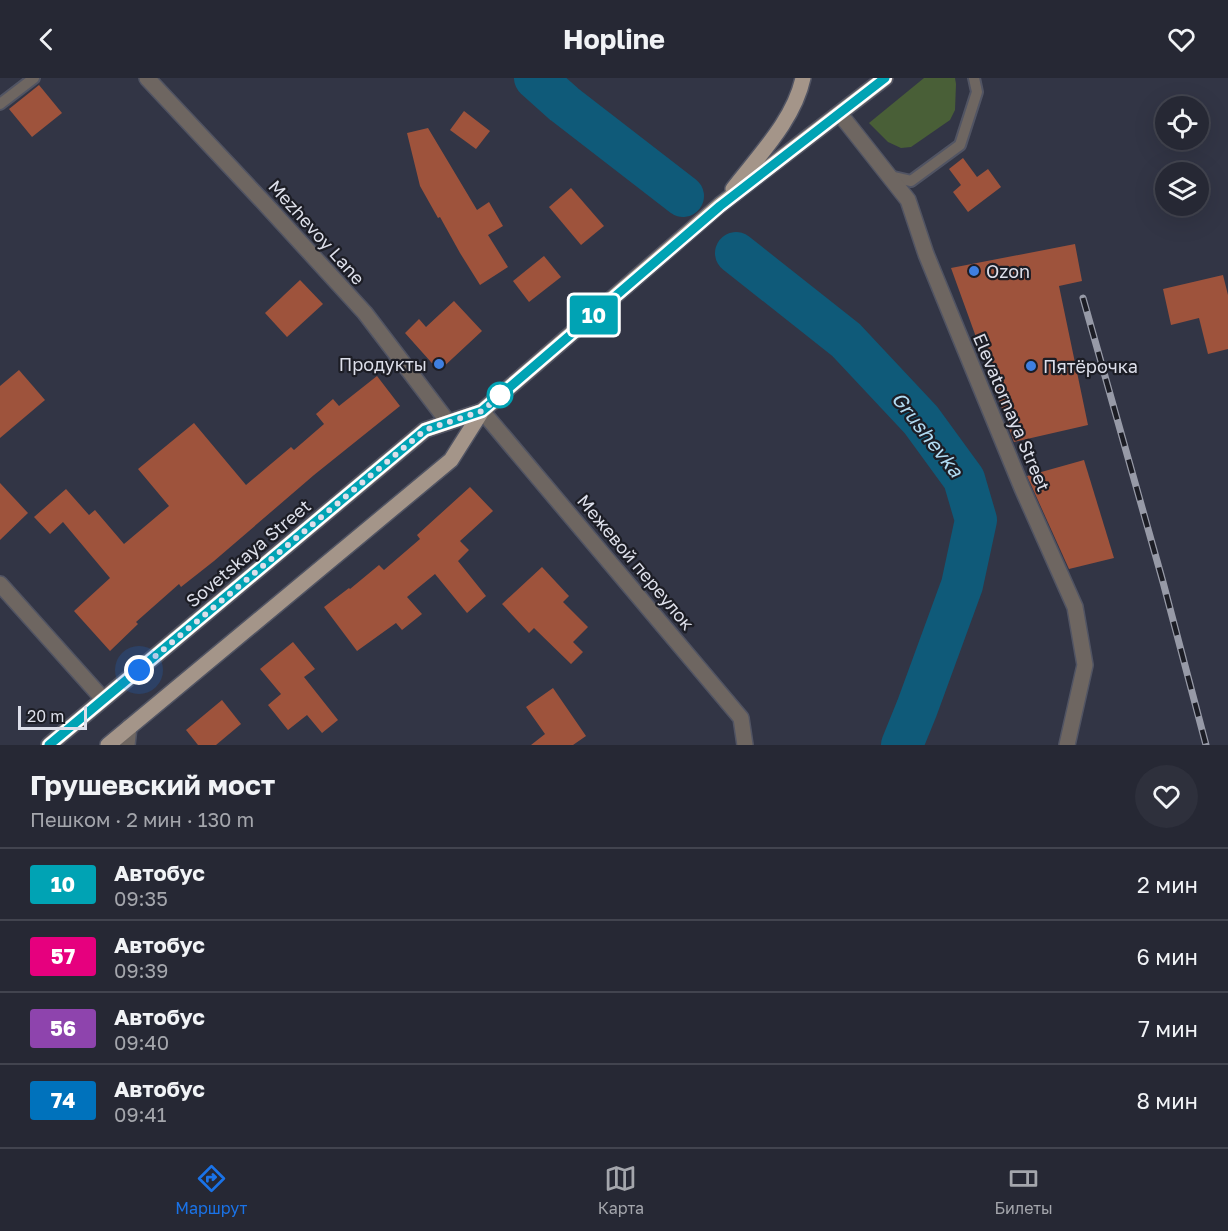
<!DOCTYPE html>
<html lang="ru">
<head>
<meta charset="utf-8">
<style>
  :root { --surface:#262834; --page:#2e303c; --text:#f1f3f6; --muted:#a4a6ac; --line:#42444f; --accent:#1a73e8 }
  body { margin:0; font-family:"Golos Text",sans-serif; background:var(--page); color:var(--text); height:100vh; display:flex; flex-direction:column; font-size:22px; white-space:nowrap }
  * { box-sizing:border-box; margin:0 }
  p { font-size:20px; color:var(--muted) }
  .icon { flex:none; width:33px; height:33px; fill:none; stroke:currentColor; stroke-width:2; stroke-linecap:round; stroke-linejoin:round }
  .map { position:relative; height:667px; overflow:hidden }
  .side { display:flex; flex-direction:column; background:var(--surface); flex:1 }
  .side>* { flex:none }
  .badge { padding:0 12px; border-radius:4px; font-size:21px; line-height:39px }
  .tools { position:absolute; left:1155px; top:18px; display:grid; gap:12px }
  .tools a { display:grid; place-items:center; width:54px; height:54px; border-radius:50%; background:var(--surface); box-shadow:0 6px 24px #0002,0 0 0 2px var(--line); font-size:30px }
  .scale { position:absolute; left:18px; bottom:15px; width:69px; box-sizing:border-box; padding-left:6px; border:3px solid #dddfea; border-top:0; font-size:16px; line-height:21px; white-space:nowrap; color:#dddfea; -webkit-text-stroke:4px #1c1d25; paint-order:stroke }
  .you { position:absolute; width:30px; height:30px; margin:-15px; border:4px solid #fff; border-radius:50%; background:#1a73e8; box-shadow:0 0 0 9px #1a73e833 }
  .map>.badge { position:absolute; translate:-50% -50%; box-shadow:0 0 0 3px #fff }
  .round { display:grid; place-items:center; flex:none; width:63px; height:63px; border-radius:32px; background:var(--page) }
  .headline { display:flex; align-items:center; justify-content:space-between; height:102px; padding:0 30px }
  h1 { font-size:28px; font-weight:700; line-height:45px }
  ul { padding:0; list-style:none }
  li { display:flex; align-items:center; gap:18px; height:72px; padding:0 30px; border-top:2px solid var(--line) }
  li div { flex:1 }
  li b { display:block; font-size:22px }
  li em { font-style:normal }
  li .badge { min-width:66px; font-weight:700; text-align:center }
  header { display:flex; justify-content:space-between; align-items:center; height:78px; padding:0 30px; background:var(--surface); font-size:27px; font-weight:700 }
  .menu { display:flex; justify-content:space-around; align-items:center; height:84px; border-top:2px solid var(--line); background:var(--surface); font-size:16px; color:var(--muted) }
  .menu a { display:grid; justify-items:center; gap:3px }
  .menu .on { color:var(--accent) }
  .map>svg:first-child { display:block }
  .green { fill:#495f37 }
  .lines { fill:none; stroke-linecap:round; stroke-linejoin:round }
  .river { stroke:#0f5a79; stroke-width:42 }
  .building { fill:#9e533c }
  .lane-casing { stroke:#515463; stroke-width:14 }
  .street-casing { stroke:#515463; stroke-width:18 }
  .primary-casing { stroke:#515463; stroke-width:18 }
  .lane { stroke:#6e6661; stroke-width:10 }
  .street { stroke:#6e6661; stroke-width:15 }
  .primary { stroke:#a49589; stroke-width:15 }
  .rail-casing { stroke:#979aa7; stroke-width:7 }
  .rail { stroke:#1c1d25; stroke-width:4.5; stroke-dasharray:14; stroke-linecap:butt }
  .line-casing { stroke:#fff; stroke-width:14 }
  .line { stroke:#00a3b4; stroke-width:9 }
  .walk { stroke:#dddfea; stroke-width:6; stroke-dasharray:0 10.8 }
  .shop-dot { fill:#3f7fe0; stroke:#1c1d25; stroke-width:2 }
  .stop-dot { fill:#fff; stroke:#00a3b4; stroke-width:3 }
  .labels { text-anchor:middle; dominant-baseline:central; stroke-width:4.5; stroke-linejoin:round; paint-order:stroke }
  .street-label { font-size:18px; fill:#dddfea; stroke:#1c1d25 }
  .poi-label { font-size:18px; fill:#dddfea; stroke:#1c1d25; text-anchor:start }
  .water-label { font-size:20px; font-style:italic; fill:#b1dbf2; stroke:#1c1d25 }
</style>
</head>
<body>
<header><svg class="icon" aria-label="back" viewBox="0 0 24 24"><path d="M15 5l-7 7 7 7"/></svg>Hopline<svg class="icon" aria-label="heart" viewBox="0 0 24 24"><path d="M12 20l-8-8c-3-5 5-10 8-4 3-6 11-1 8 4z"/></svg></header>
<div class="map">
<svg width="1228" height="667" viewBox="0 0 1228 667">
  <rect width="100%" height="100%" fill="#323545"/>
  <!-- green -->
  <polygon class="green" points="924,0 955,0 956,6 955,32 950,42 911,69 901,70 888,64 869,45"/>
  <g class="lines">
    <!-- river -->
    <g class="river">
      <polyline points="535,0 564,26 683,118"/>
      <polyline points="736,175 846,262 921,342 964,401 976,442 962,507 917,630 902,667"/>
    </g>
  </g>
  <!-- building -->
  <g class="building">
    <polygon points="39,7 62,35 32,59 9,31"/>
    <polygon points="464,33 490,53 476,71 450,52"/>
    <polygon points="428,50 477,132 489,124 503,148 488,157 508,189 480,207 460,175 440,139 438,140 420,108 407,55"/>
    <polygon points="963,80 977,99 988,91 1001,109 968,134 953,114 961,107 949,91"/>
    <polygon points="571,110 604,148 581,167 549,129"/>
    <polygon points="1075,166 1082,203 1059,208 1088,347 1014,364 951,190"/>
    <polygon points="544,178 561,199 529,224 513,203"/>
    <polygon points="1223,197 1228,217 1228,271 1208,276 1199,240 1171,247 1163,211"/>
    <polygon points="300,202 323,226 287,259 265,235"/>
    <polygon points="454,223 482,253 439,293 405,255 419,241 426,249"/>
    <polygon points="19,292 45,322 0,360 0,308"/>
    <polygon points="377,298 400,328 314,397 214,483 181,509 179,506 136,544 138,546 110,573 74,533 110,500 63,444 50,456 34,439 66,411 89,437 95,432 124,466 169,428 138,391 194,345 246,407 291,369 294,372 324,346 316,336 333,321 339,328"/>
    <polygon points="1084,382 1114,480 1069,491 1027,398"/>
    <polygon points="0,405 28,435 0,462"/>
    <polygon points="470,409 493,433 460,463 469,472 458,483 486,518 467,535 435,496 407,519 422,536 402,552 396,545 357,573 324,529 349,510 350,511 379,487 384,492 420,461 417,457"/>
    <polygon points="542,489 569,518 563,524 588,549 573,564 583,574 571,586 534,550 529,555 502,526"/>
    <polygon points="293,564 315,591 304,599 338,642 322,655 307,637 288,652 268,627 281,616 260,591"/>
    <polygon points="553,610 586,658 573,667 531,667 545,656 526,629"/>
    <polygon points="222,622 241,646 216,667 198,667 186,652"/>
  </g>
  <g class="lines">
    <!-- lane casing -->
    <g class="lane-casing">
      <g id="lane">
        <polyline points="0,26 34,0"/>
        <polyline points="889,98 911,103 960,67 977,14 974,0"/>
      </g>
    </g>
    <!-- street casing -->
    <g class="street-casing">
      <g id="street">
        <polyline points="147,0 267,128 365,235 448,344"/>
        <polyline points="840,36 908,122 926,176 955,247 1022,410 1075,529 1085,587 1067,667"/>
        <polyline points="482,333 741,640 745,667"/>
        <polyline points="0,506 103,621"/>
        <polyline points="127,667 129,649"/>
      </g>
    </g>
    <!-- primary casing -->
    <g class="primary-casing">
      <g id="primary">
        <path d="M733 111C759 77 794 42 803 0"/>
        <polyline points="49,667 425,352 482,333"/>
        <polyline points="108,667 451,382 482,333 720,127 885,0"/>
      </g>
    </g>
    <!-- lane -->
    <use href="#lane" class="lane"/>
    <!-- street -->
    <use href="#street" class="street"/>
    <!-- primary -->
    <use href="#primary" class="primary"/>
    <!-- rail casing -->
    <g class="rail-casing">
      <polyline id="rail" points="1083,220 1163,504 1206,667"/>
    </g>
    <!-- rail -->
    <use href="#rail" class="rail"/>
  </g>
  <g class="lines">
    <!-- line casing -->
    <g class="line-casing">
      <polyline id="line" points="49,667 425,352 482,333 720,128 885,0"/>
    </g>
    <!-- line -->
    <use href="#line" class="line"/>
    <!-- walk -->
    <polyline class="walk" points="139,592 425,352 482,333 502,316 500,317"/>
  </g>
  <!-- markers -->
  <g class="shop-dot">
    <circle cx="974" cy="193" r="6"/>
    <circle cx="439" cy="286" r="6"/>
    <circle cx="1031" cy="288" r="6"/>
  </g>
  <circle class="stop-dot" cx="500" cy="317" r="12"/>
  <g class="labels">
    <!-- street labels -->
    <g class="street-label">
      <text transform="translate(317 154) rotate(48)">Mezhevoy Lane</text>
      <text transform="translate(1012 334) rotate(67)">Elevatornaya Street</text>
      <text transform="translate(248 475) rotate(-40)">Sovetskaya Street</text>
      <text transform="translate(636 484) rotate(50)">Межевой переулок</text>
    </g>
    <!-- poi labels -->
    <g class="poi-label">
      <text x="986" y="193">Ozon</text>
      <text x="427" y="286" text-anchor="end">Продукты</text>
      <text x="1043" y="288">Пятёрочка</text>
    </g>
    <!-- water labels -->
    <g class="water-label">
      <text transform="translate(928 356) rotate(52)">Grushevka</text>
    </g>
  </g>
</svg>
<div class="tools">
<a><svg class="icon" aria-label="locate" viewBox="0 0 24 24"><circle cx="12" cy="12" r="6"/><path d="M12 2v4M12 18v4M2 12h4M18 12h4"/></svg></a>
<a><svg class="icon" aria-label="layers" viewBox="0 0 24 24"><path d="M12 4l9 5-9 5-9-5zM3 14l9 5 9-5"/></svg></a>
</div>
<div class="scale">20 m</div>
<div class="you" style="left:139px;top:592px"></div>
<b class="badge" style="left:594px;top:237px;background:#00a3b4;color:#fff">10</b>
</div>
<section class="side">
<div class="headline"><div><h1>Грушевский мост</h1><p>Пешком · 2 мин · 130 m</p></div><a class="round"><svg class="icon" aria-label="heart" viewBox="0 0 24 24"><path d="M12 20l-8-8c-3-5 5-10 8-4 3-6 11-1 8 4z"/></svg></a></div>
<ul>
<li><span class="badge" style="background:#00a3b4;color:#fff">10</span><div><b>Автобус</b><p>09:35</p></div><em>2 мин</em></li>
<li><span class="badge" style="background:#e6007e;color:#fff">57</span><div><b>Автобус</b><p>09:39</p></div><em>6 мин</em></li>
<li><span class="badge" style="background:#8e44ad;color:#fff">56</span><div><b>Автобус</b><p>09:40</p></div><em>7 мин</em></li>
<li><span class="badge" style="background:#0072bc;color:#fff">74</span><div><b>Автобус</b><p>09:41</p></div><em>8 мин</em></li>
</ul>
</section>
<nav class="menu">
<a class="on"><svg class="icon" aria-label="directions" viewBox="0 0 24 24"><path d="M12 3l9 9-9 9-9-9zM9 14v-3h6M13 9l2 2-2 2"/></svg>Маршрут</a>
<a><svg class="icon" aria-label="map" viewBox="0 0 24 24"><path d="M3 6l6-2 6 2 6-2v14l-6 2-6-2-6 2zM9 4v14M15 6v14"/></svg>Карта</a>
<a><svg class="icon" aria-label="tickets" viewBox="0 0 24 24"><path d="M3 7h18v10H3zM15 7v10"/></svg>Билеты</a>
</nav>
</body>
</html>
